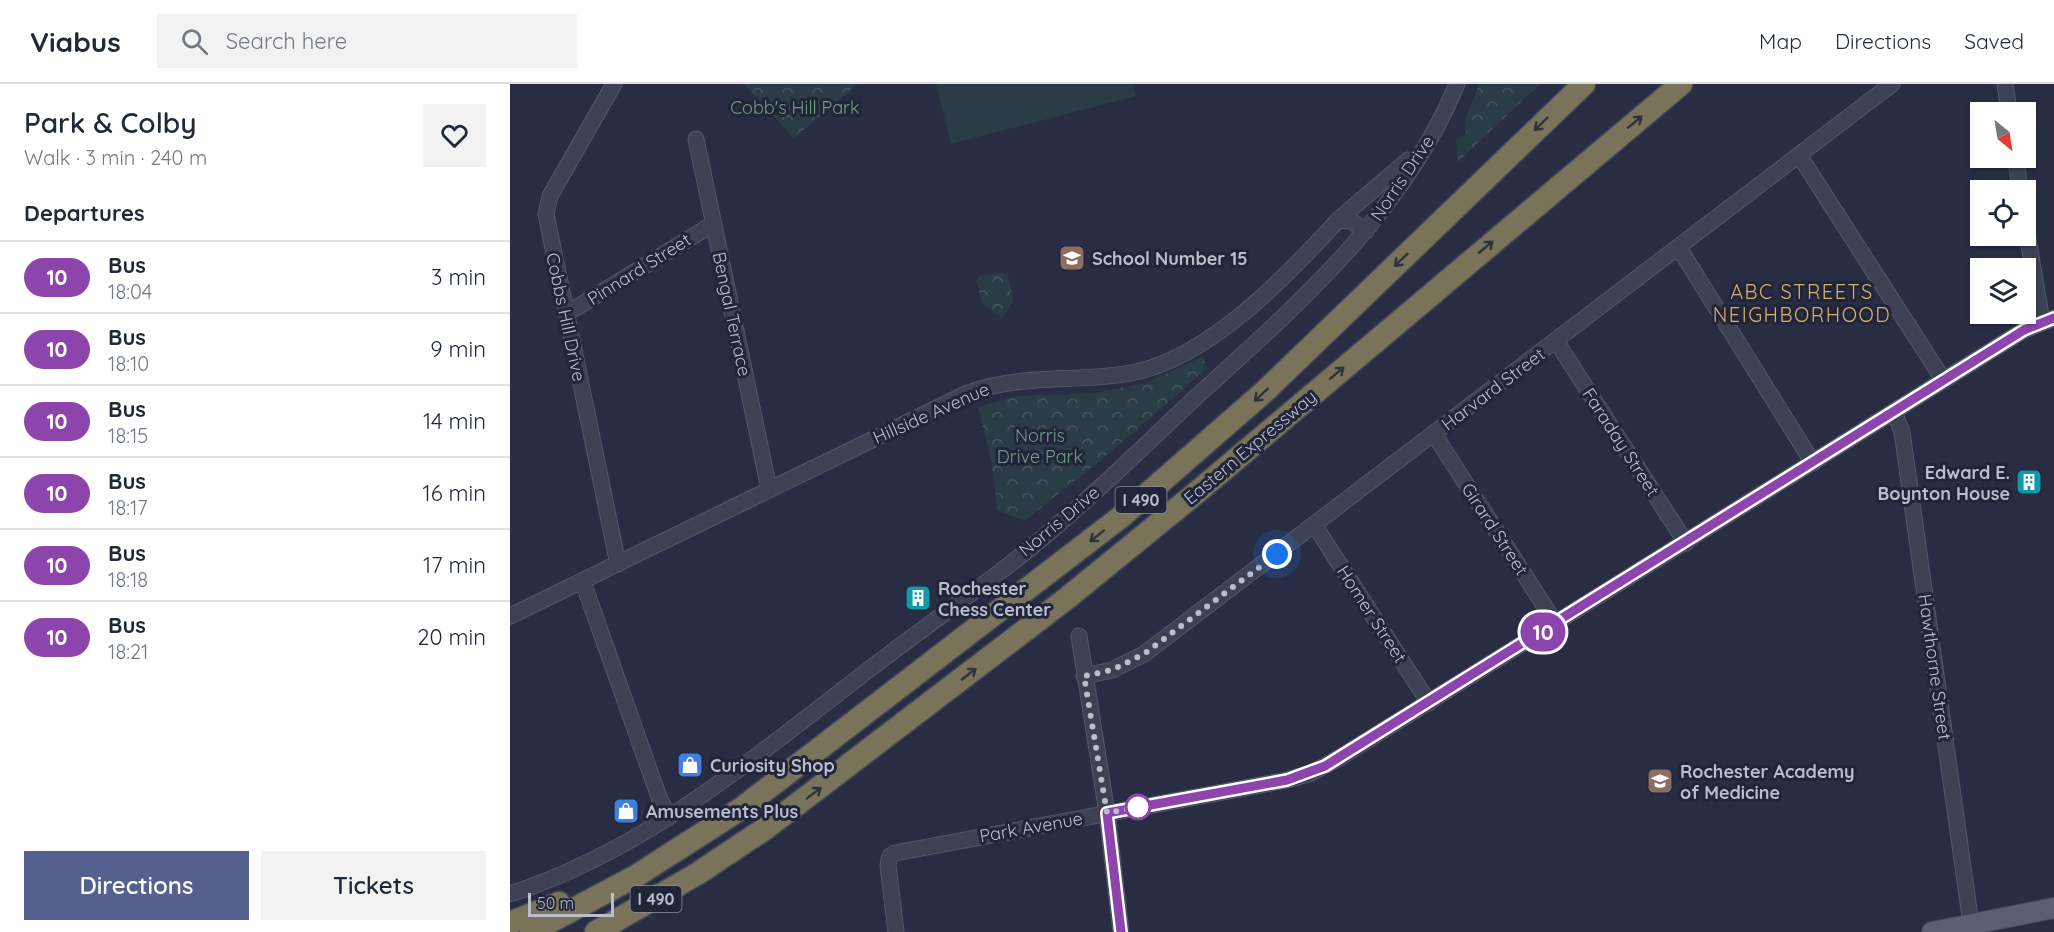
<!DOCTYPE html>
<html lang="en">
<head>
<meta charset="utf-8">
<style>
  :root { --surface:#fff; --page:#f2f2f3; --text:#1f2937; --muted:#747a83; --line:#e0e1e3; --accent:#54608e }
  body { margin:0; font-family:Quicksand,sans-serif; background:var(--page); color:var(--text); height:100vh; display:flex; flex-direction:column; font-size:22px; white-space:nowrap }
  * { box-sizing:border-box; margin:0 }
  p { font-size:20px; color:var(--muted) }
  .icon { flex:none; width:33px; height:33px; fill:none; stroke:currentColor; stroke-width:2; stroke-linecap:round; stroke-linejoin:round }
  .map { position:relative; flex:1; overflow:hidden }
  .sheet { display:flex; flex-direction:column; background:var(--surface); width:510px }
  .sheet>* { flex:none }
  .badge { padding:0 12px; border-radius:20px; font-size:21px; line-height:39px }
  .needle { width:39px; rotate:150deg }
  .buttons { position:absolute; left:1460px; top:18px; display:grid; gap:12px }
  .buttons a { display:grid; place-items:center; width:66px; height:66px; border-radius:0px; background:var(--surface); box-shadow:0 2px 4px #0004; font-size:30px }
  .scale { position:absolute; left:18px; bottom:15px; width:86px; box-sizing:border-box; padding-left:6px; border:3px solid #babdcd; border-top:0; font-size:16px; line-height:21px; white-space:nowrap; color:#babdcd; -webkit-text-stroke:4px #212539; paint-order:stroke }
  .you { position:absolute; width:30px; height:30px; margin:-15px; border:4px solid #fff; border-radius:50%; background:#1a73e8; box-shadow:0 0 0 9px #1a73e833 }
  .map>.badge { position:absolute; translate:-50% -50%; box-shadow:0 0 0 3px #fff }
  h2 { padding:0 24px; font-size:22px; line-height:54px }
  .round { display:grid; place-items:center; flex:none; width:63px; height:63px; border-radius:0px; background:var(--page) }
  .headline { display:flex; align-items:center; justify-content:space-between; height:102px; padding:0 24px }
  h1 { font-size:28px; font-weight:600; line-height:45px }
  .action { display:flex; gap:12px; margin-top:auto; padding:12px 24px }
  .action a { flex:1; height:69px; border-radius:0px; background:var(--accent); color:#fff; font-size:24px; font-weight:600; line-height:69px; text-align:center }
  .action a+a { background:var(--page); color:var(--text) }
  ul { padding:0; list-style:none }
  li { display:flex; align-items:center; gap:18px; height:72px; padding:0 24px; border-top:2px solid var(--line) }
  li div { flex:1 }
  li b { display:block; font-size:22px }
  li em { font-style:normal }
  li .badge { min-width:66px; font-weight:700; text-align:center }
  header { display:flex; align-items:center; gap:36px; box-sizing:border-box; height:84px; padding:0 30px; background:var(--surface); border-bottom:2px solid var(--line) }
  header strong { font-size:28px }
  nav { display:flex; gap:33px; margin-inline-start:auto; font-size:21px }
  .search { width:420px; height:54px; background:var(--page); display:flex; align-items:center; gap:15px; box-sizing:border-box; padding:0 21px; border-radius:0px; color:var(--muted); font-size:22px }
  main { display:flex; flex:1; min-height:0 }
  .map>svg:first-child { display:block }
  .forest { fill:url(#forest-crowns) }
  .pitch { fill:#2a3c45 }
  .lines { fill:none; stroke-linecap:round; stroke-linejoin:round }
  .minor-casing { stroke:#55586b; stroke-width:17 }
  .major-casing { stroke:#43475a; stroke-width:22 }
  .highway-casing { stroke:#44485b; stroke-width:25 }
  .minor { stroke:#3c4153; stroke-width:15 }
  .major { stroke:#5a5f73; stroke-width:20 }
  .highway { stroke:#797459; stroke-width:22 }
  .oneway { stroke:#2e313e }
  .line-casing { stroke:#fff; stroke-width:14 }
  .line { stroke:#8e44ad; stroke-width:9 }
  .walk { stroke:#babdcd; stroke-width:6; stroke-dasharray:0 10.8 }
  .stop-dot { fill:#fff; stroke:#8e44ad; stroke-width:3 }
  .labels { text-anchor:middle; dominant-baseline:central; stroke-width:6; stroke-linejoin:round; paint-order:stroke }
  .shield { fill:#212539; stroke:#8c8fa1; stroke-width:1.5 }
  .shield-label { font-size:16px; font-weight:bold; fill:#babdcd }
  .park-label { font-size:18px; fill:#719d85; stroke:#212539 }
  .street-label { font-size:18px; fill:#babdcd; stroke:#212539 }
  .poi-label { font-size:18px; font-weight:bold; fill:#babdcd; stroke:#212539; text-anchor:start }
  .neighbourhood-label { font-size:20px; letter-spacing:1.5px; fill:#d6b16b; stroke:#212539 }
</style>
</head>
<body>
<header>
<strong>Viabus</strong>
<div class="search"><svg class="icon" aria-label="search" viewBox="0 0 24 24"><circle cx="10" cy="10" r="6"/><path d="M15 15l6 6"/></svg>Search here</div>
<nav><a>Map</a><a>Directions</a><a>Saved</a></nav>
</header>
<main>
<section class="sheet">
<div class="headline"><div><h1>Park &amp; Colby</h1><p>Walk · 3 min · 240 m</p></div><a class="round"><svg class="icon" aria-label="heart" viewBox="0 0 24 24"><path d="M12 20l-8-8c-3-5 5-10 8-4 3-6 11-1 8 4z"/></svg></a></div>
<h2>Departures</h2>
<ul>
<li><span class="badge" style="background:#8e44ad;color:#fff">10</span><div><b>Bus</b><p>18:04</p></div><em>3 min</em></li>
<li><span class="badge" style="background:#8e44ad;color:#fff">10</span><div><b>Bus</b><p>18:10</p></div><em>9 min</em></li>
<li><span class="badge" style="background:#8e44ad;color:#fff">10</span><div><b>Bus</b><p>18:15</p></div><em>14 min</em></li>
<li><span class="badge" style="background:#8e44ad;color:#fff">10</span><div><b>Bus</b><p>18:17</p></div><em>16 min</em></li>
<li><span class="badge" style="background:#8e44ad;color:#fff">10</span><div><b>Bus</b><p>18:18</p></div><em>17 min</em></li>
<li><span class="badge" style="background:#8e44ad;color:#fff">10</span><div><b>Bus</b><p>18:21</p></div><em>20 min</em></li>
</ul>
<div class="action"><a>Directions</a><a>Tickets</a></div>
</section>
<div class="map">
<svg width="1544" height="848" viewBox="0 0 1544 848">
  <defs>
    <pattern id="forest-crowns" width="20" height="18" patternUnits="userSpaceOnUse" patternTransform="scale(1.5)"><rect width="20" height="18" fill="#2a3c45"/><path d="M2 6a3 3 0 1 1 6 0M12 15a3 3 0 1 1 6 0" fill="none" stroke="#47565f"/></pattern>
  </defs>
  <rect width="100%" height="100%" fill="#282d44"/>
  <!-- forest -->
  <g class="forest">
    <polygon points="234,0 348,0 284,54"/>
    <polygon points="969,0 1030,0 948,78 946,56 956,50 955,36"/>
    <polygon points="493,188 498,192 503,217 492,234 472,219 466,196 469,192"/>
    <polygon points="692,273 698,284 590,377 514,437 487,426 482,379 468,323 506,312 586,309 635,299"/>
  </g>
  <!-- pitch -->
  <polygon class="pitch" points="426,0 622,0 626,12 441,60"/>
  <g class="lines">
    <!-- minor casing -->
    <g class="minor-casing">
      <g id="minor">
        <polyline points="104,0 40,112 36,130 108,480"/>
        <polyline points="1495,0 1499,28"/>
        <polyline points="186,55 259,405"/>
        <polyline points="1289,71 1434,297"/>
        <polyline points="1506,74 1510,106"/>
        <polyline points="828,136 898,76"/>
        <polyline points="1515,137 1532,238"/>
        <polyline points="1169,164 1303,379"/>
        <polyline points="56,230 203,140"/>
        <polyline points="1046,257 1176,459"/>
        <polyline points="1384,328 1392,348 1461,840"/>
        <polyline points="924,350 1046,540"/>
        <polyline points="805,442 919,619"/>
        <polyline points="73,498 150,716 159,733"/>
        <path d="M0 532 458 309C515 289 564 299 621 289 698 275 777 192 828 136L841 137 856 147"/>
        <polyline points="569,552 597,729 611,848"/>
        <polyline points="574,592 602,586 634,570 1382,0"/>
        <path d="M0 810C140 765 254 665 369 578 429 532 493 489 550 439 597 399 640 356 685 314 785 223 894 129 947 0"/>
        <polyline points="386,848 378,781 380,772 385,769 777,696 801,689 829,674 1514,246 1544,234"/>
      </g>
    </g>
    <!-- major casing -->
    <g class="major-casing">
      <polyline id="major" points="1422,848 1544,824"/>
    </g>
    <!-- highway casing -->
    <g class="highway-casing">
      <g id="highway">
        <polyline points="0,839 49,819"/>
        <polyline points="21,848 126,792 232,724 612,432 754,308 1074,0"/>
        <polyline points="86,848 187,790 256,744 556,515 686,409 1171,0"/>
      </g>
    </g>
    <!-- minor -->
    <use href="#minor" class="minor"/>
    <!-- major -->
    <use href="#major" class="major"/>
    <!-- highway -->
    <use href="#highway" class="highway"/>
  </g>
  <!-- one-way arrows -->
  <defs><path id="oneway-shaft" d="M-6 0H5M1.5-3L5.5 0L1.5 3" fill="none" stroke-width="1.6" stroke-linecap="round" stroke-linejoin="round" transform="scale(1.5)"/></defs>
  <g class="oneway">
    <use href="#oneway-shaft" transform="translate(1125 38) rotate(-39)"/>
    <use href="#oneway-shaft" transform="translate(1031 40) rotate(136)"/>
    <use href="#oneway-shaft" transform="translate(976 163) rotate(-40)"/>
    <use href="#oneway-shaft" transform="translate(891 176) rotate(136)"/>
    <use href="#oneway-shaft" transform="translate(827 289) rotate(-40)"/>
    <use href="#oneway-shaft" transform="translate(751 311) rotate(137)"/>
    <use href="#oneway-shaft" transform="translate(587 452) rotate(141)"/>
    <use href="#oneway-shaft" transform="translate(459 590) rotate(-38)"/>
    <use href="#oneway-shaft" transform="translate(304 709) rotate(-37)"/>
  </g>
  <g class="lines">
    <!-- line casing -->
    <g class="line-casing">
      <polyline id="line" points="611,848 597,729 777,696 815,682 1514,246 1544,234"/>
    </g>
    <!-- line -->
    <use href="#line" class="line"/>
    <!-- walk -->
    <polyline class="walk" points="628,723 633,722 597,729 574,592 602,586 634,570 767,470"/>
  </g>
  <!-- icons -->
  <defs>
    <g id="school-square" transform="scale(1.35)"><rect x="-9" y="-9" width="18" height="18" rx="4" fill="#8d6e63" stroke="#212539"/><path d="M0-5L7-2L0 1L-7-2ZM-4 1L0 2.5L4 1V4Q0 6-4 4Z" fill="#fff"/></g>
    <g id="building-square" transform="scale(1.35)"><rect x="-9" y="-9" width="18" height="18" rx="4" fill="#0f9aa8" stroke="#212539"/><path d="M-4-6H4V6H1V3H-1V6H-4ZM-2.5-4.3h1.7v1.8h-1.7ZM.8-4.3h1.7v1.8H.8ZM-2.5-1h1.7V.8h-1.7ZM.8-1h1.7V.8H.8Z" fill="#fff"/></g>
    <g id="shop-square" transform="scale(1.35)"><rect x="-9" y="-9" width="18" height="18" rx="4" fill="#3f7fe0" stroke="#212539"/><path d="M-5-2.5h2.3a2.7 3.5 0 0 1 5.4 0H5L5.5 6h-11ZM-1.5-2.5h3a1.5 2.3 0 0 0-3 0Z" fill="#fff"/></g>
  </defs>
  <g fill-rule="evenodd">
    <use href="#school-square" x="562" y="174"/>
    <use href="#building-square" x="1519" y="398"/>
    <use href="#building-square" x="408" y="514"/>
    <use href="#shop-square" x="180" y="681"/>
    <use href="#school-square" x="1150" y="697"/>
    <use href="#shop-square" x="116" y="727"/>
  </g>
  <!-- markers -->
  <circle class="stop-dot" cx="628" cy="723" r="12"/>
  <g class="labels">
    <!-- shield labels -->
    <g class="shield">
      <rect x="605.5" y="403" width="51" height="26" rx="4.5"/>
      <rect x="120.5" y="802" width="51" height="26" rx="4.5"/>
    </g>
    <g class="shield-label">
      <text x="631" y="416">I 490</text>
      <text x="146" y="815">I 490</text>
    </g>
    <!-- park labels -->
    <g class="park-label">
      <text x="285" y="23">Cobb's Hill Park</text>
      <text x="530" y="351">Norris<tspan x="530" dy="21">Drive Park</tspan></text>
    </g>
    <!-- street labels -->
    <g class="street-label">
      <text transform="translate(892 94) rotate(-56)">Norris Drive</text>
      <text transform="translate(129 185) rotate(-32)">Pinnard Street</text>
      <text transform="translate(222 230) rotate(78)">Bengal Terrace</text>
      <text transform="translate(56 233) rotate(78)">Cobbs Hill Drive</text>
      <text transform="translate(983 305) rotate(-37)">Harvard Street</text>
      <text transform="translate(421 329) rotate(-24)">Hillside Avenue</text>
      <text transform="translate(1111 358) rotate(57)">Faraday Street</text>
      <text transform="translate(740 363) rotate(-40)">Eastern Expressway</text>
      <text transform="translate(549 437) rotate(-40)">Norris Drive</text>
      <text transform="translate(985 445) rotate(57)">Girard Street</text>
      <text transform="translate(862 530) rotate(57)">Homer Street</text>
      <text transform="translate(1425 583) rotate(82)">Hawthorne Street</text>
      <text transform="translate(521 743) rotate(-10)">Park Avenue</text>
    </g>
    <!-- poi labels -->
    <g class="poi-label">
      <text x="582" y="174">School Number 15</text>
      <text x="1500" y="388" text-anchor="end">Edward E.<tspan x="1500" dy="21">Boynton House</tspan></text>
      <text x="428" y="504">Rochester<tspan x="428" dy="21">Chess Center</tspan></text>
      <text x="200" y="681">Curiosity Shop</text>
      <text x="1170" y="687">Rochester Academy<tspan x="1170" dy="21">of Medicine</tspan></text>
      <text x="136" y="727">Amusements Plus</text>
    </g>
    <!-- neighbourhood labels -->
    <g class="neighbourhood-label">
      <text x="1292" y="207">ABC STREETS<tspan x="1292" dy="23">NEIGHBORHOOD</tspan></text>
    </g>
  </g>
</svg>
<div class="buttons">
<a><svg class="needle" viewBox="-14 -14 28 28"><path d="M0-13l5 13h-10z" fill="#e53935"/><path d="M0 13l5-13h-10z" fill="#747a83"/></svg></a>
<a><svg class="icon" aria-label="locate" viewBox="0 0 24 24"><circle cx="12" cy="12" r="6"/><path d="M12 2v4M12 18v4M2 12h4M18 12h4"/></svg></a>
<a><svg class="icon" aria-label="layers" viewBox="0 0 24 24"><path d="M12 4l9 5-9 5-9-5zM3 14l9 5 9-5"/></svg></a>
</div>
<div class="scale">50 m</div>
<div class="you" style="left:767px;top:470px"></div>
<b class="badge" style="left:1033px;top:548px;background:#8e44ad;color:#fff">10</b>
</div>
</main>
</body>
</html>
